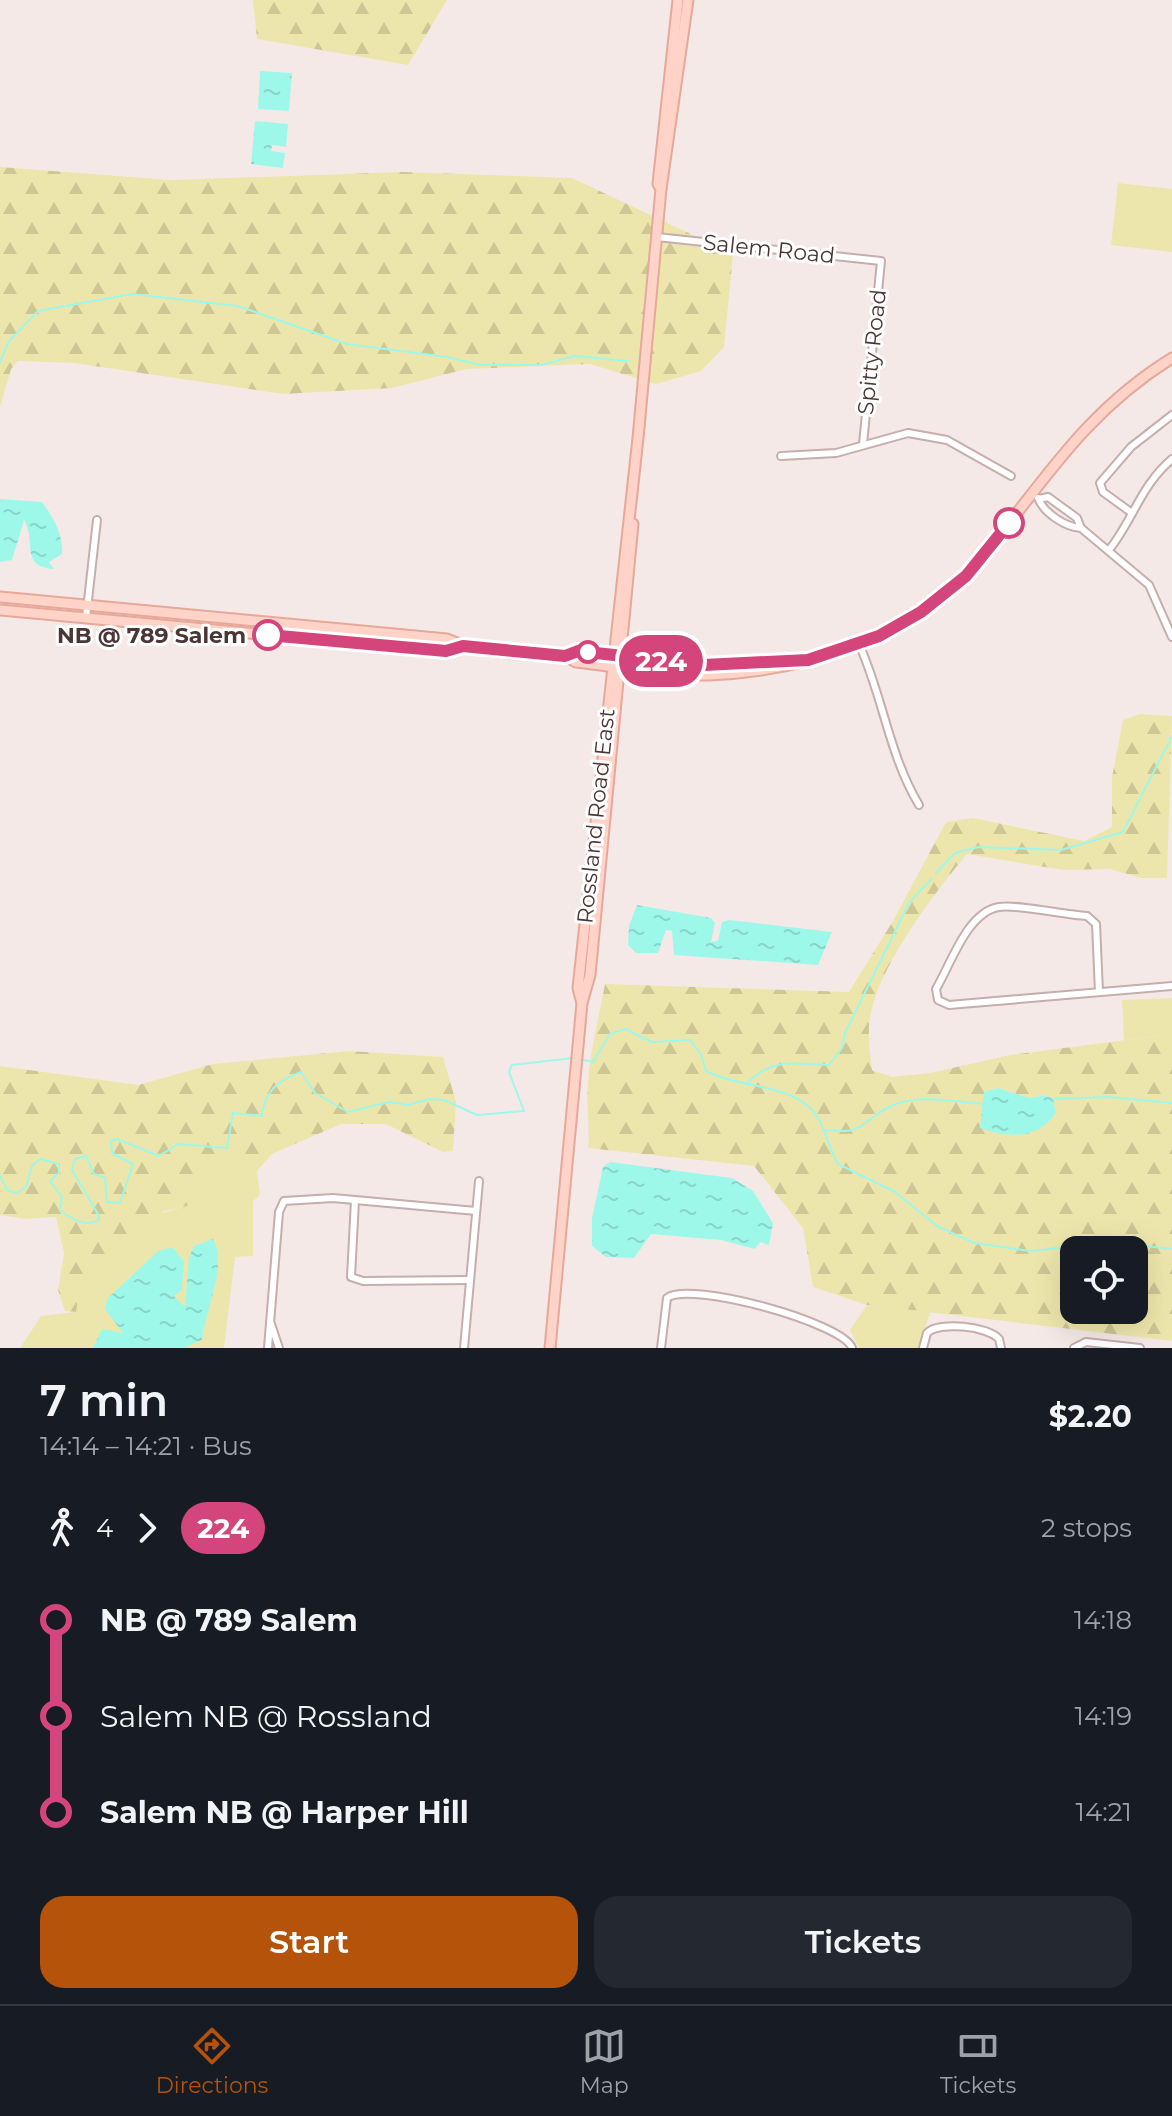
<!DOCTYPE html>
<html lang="en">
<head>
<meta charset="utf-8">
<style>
  :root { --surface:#171b24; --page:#242831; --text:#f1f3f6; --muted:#9ea1a6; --line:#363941; --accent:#b45309 }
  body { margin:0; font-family:Montserrat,sans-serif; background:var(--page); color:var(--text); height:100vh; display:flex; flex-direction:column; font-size:30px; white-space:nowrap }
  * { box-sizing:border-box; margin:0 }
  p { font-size:26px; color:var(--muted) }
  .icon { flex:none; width:44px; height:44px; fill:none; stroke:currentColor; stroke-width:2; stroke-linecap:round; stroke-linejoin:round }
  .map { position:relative; height:1348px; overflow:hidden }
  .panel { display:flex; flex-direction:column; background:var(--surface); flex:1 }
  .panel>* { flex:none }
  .badge { padding:0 16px; border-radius:26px; font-size:28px; line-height:52px }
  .tools { position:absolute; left:1060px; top:1236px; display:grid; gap:16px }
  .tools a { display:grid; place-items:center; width:88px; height:88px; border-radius:16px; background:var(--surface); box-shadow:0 8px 32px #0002; font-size:40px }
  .map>.badge { position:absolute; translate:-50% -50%; box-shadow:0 0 0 4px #fff }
  .legs { display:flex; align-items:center; gap:12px; height:88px; padding:0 40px; font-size:26px }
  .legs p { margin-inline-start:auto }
  .headline { display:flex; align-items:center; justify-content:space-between; height:136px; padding:0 40px }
  h1 { font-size:44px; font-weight:600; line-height:60px }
  .action { display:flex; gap:16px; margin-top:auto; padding:16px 40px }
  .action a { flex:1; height:92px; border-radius:24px; background:var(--accent); color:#fff; font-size:32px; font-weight:600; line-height:92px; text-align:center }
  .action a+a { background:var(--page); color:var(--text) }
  ul { padding:0 40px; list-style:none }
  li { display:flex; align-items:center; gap:28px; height:96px; font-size:30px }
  li i { display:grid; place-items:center; width:12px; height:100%; margin:0 10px; background:currentColor }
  li i::after { content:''; width:20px; height:20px; margin:-10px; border:6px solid; border-radius:50%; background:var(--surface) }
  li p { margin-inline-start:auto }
  li:first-child i { background:linear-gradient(#0000 50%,currentColor 0) }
  li:last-child i { background:linear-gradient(currentColor 50%,#0000 0) }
  .menu { display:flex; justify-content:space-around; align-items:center; height:112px; border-top:2px solid var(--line); background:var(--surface); font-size:22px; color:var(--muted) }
  .menu a { display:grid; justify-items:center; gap:4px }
  .menu .active { color:var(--accent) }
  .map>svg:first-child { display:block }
  .forest { fill:url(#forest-firs); fill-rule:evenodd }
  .green { fill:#ede6ac }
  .water { fill:url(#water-ripples) }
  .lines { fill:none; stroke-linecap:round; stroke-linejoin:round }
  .stream { stroke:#9ef8ea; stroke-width:2 }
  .minor-casing { stroke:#c5aeac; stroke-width:10 }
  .secondary-casing { stroke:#e6a89a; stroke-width:13 }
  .minor { stroke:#fff; stroke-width:6 }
  .secondary { stroke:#ffd3c8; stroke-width:9 }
  .line-1-casing { stroke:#fff; stroke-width:18 }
  .line-1 { stroke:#d4457c; stroke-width:12 }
  .stop-1-dot { fill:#fff; stroke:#d4457c; stroke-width:4 }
  .labels { text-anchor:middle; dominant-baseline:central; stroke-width:6; stroke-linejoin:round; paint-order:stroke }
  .street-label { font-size:22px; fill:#493635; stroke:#fff }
  .stop-label { font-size:22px; font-weight:bold; fill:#493635; stroke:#fff; text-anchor:end }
</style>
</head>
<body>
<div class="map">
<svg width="1172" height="1348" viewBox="0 0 1172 1348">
  <defs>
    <pattern id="forest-firs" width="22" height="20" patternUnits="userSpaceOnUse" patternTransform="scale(2)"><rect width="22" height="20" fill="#ede6ac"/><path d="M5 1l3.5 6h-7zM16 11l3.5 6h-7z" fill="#cdc695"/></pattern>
    <pattern id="water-ripples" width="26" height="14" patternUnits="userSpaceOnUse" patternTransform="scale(2)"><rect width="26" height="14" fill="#9ef8ea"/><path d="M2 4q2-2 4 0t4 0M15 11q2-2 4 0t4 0" fill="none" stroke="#8ad5c9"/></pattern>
  </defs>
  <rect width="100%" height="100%" fill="#f5e9e7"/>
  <!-- forest -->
  <g class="forest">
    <polygon points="253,0 447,0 408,65 257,39"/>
    <polygon points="0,167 171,180 402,172 572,178 733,254 724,347 701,371 656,384 590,364 466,369 392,388 283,394 74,363 18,361 11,369 0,407"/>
    <path d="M1140 714 1172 716 1167 878H1141L1110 869 1063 870 967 854C935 892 884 960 872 1008 866 1028 870 1050 872 1070L892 1077 930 1073 1010 1055 1172 1034V1341L867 1305 813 1287 803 1228 754 1166 588 1148C590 1127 586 1106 588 1084 590 1050 599 1018 605 984L849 992 893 921 946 822 973 818 1084 841 1112 827V777L1123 720ZM998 1088 1029 1098 1046 1095 980 1128 985 1092ZM1074 1250H1134V1310H1074Z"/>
    <polygon points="349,1051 443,1057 456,1102 453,1151 443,1152 386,1124 341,1124 272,1154 224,1154 190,1206 164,1211 77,1312 65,1311 58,1290 64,1253 56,1217 25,1219 0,1215 0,1066 138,1085 213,1064"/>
  </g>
  <!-- green -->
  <g class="green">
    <polygon points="1118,183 1172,189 1172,252 1111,245"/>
    <polygon points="1172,998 1172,1034 1124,1040 1122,1000"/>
    <polygon points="224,1154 272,1154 257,1171 260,1195 253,1201 253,1256 235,1257 224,1348 20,1348 41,1316 76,1312 80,1290 139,1220 190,1205"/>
    <polygon points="867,1305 930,1312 919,1348 859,1348 850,1330"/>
  </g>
  <!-- water -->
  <g class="water">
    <polygon points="260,71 292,73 289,111 258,109"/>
    <polygon points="255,121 288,124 286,147 272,145 271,151 285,153 283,168 251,164"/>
    <path d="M0 499 42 502C54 518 63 534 62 554L49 562 54 569C19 566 37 542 24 520L12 560 0 562Z"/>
    <polygon points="637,905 711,918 715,923 711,942 718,941 722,922 729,920 832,932 818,965 674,955 672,931 666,930 658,953 636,953 628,945 629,926"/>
    <path d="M998 1088 1029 1098 1046 1095 1053 1099 1056 1113C1038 1140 1008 1138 980 1128L984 1092Z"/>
    <polygon points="610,1162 732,1178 753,1191 773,1223 769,1245 760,1242 755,1249 721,1240 651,1234 634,1258 606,1257 592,1246 592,1218 603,1167"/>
    <path d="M213 1239C228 1265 206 1307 202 1340L184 1348H93L102 1329 123 1333 105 1309 107 1299 158 1251 173 1247 184 1262 182 1290 174 1296 185 1307 189 1257 194 1246Z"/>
  </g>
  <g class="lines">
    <!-- stream -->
    <g class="stream">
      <polyline points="0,362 9,341 38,311 132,294 238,306 347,344 447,357 480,365 541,365 575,356 628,361"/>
      <polyline points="936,873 955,853 978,847 1061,850 1123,832 1172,736"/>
      <path d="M579 1059 593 1062 610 1034 625 1029 652 1042 690 1040 701 1054 706 1071C739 1088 785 1084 810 1108 826 1124 827 1146 838 1164L895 1192 937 1226 974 1243 1031 1251 1111 1242 1172 1249"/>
      <path d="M747 1084C770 1057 796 1064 829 1065L842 1048 845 1033 909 903 931 879"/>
      <polyline points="1053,1099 1109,1097 1172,1103"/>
      <path d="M826 1130C865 1135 860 1122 889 1107 916 1093 955 1102 984 1104"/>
      <path d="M0 1176 7 1190 17 1193 26 1187 32 1166 40 1159 59 1164V1173L50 1181 62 1197 60 1211C73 1219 85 1228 99 1220L98 1214 72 1170 75 1159 86 1156 94 1174 105 1178 107 1202 120 1203 133 1164 112 1153 111 1141 117 1139 159 1156 178 1144 227 1148 233 1113 262 1116C264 1091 279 1080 301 1072L315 1093 348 1112 389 1102 408 1105 429 1099 444 1100 477 1115 524 1111 509 1072 512 1065 573 1058"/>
    </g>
    <!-- minor casing -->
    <g class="minor-casing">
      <g id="minor">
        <polyline points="657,237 881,261 863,444"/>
        <polyline points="781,456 836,453 908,433 947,440 1011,476"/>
        <path d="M1038 498C1044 513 1065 527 1081 528"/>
        <polyline points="1039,499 1048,497 1077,518 1081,528 1149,585 1172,637"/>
        <polyline points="1132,513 1103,492 1100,483 1131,447 1172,415"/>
        <path d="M1109 550C1133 520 1141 485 1172 459"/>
        <polyline points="86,618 97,520"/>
        <path d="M859 644C883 697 889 755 919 805"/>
        <path d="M1099 992 1096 924 1087 916C1063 915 1020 904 999 907 967 912 951 964 936 989L938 1000 949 1005 1172 986"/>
        <polyline points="355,1200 351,1277 363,1281 470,1280"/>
        <polyline points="271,1324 279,1348"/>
        <polyline points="268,1348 279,1212 284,1201 333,1198 476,1211"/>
        <polyline points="464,1348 479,1181"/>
        <path d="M661 1348 667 1298C689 1280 844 1323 852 1348"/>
        <path d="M923 1348 927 1333C939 1321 988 1326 999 1339L1001 1348"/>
        <polyline points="1074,1348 1086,1342 1140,1348"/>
      </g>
    </g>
    <!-- secondary casing -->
    <g class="secondary-casing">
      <g id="secondary">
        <polyline points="661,189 658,184 678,0"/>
        <path d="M0 597 447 639C475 652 549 661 578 651L704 665 808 660"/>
        <polyline points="0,610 408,648 446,651 463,646"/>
        <path d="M565 656 576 662C619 667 666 676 709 675 805 671 918 637 981 559 1044 481 1085 412 1172 358"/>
        <polyline points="582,1003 578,988 638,438 661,189 688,0"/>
        <polyline points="550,1348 582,1003 590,975 633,524"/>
      </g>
    </g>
    <!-- minor -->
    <use href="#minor" class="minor"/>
    <!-- secondary -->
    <use href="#secondary" class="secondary"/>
  </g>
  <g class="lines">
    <!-- line-1 casing -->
    <g class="line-1-casing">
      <polyline id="line-1" points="268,635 446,651 463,646 565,656 578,651 704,665 808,660 879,636 921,612 966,576 1009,523"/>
    </g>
    <!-- line-1 -->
    <use href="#line-1" class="line-1"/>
  </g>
  <!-- markers -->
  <g class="stop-1-dot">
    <circle cx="1009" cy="523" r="14"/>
    <circle cx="268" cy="635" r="14"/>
    <circle cx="588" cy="652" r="10"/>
  </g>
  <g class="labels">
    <!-- street labels -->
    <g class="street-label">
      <text transform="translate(769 249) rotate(6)">Salem Road</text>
      <text transform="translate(872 352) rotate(-84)">Spitty Road</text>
      <text transform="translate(596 816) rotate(-84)">Rossland Road East</text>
    </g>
    <!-- stop labels -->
    <g class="stop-label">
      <text x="246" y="635">NB @ 789 Salem</text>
    </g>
  </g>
</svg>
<div class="tools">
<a><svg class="icon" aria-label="locate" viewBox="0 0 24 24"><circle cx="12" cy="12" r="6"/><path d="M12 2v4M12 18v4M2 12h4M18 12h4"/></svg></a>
</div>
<b class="badge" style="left:661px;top:661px;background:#d4457c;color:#fff">224</b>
</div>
<section class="panel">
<div class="headline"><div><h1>7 min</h1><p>14:14 – 14:21 · Bus</p></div><b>$2.20</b></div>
<div class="legs"><svg class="icon" aria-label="walk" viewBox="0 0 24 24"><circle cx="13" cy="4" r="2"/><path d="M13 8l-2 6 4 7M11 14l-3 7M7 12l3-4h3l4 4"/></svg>4<svg class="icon" aria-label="forward" viewBox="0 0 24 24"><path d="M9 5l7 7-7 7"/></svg><b class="badge" style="background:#d4457c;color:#fff">224</b><p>2 stops</p></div>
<ul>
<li><i style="color:#d4457c"></i><b>NB @ 789 Salem</b><p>14:18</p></li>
<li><i style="color:#d4457c"></i><span>Salem NB @ Rossland</span><p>14:19</p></li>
<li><i style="color:#d4457c"></i><b>Salem NB @ Harper Hill</b><p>14:21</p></li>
</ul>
<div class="action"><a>Start</a><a>Tickets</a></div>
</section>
<nav class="menu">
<a class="active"><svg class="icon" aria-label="directions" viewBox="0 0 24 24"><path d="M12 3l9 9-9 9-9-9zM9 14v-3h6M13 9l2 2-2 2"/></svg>Directions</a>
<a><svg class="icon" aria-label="map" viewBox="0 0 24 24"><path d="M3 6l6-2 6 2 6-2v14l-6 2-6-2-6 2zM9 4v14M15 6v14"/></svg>Map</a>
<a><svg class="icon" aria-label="tickets" viewBox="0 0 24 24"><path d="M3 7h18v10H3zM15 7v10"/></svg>Tickets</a>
</nav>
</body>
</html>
